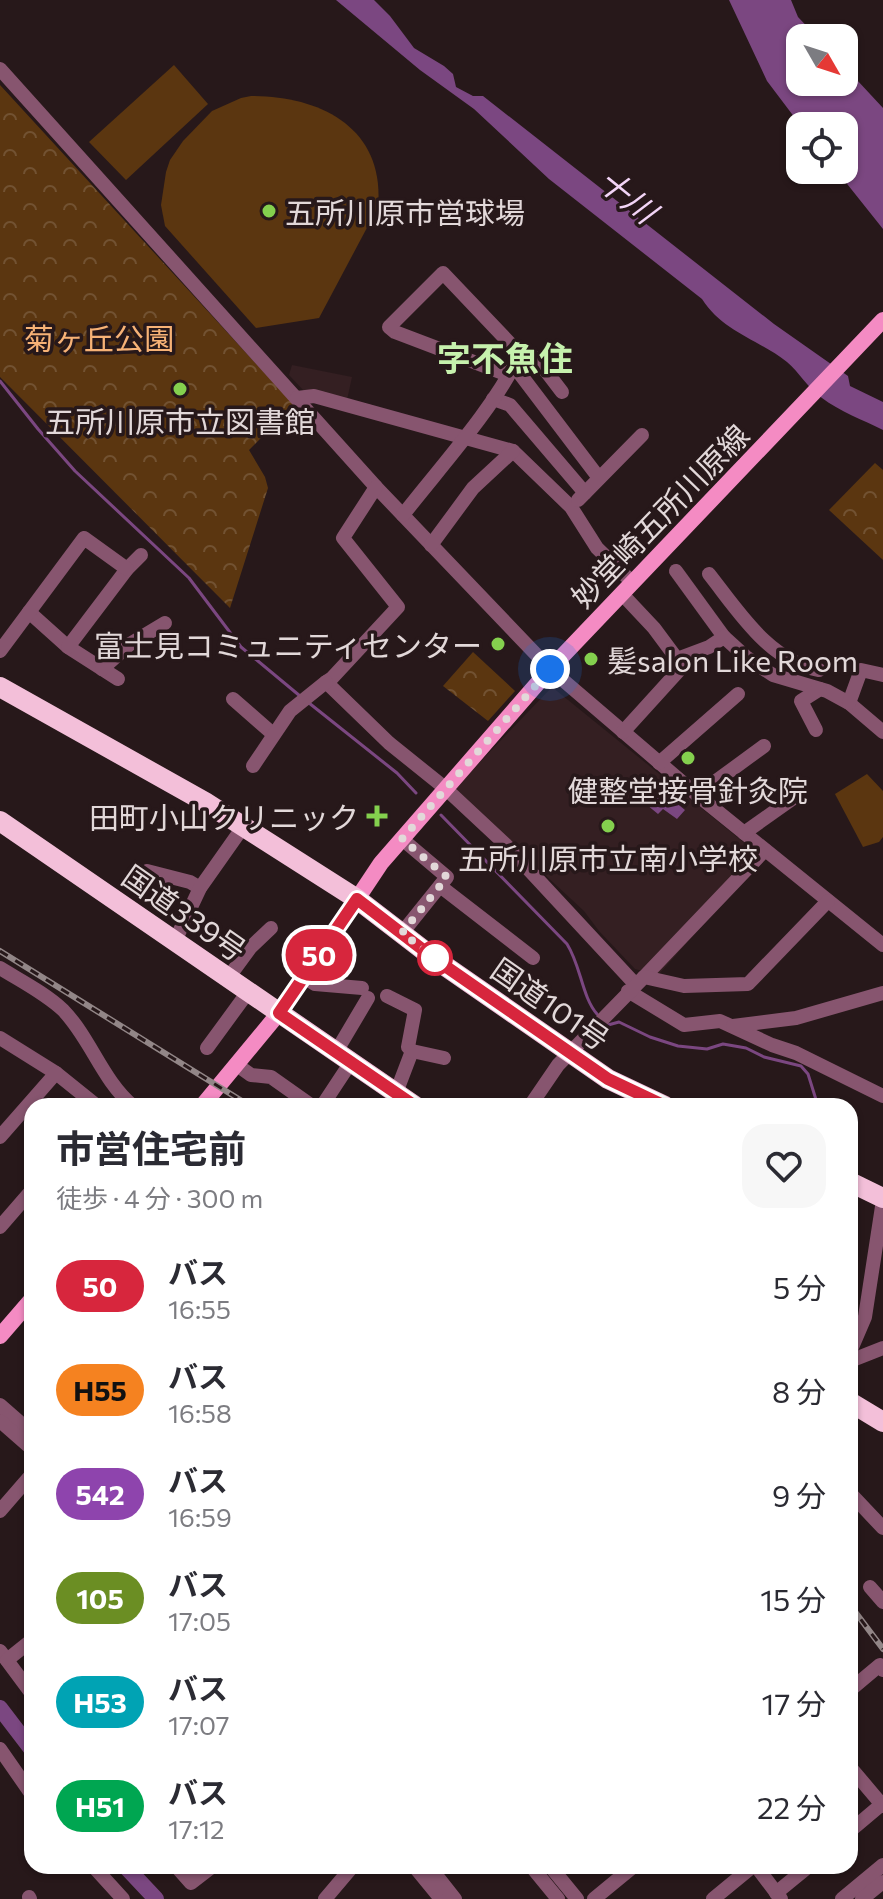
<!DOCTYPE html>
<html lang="ja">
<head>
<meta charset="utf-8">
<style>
  :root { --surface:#fff; --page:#f7f7f7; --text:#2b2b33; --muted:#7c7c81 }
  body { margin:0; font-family:Commissioner,"Noto Sans JP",sans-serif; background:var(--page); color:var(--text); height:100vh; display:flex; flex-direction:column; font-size:30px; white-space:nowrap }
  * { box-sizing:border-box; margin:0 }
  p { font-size:26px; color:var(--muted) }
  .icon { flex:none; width:44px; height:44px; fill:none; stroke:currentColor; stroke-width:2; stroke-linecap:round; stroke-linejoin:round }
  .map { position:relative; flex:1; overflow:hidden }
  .drawer { position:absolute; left:24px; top:1098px; width:834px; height:776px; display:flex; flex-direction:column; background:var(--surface); border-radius:24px; box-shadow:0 2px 6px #0004 }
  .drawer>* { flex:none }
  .badge { padding:0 16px; border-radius:26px; font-size:28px; line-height:52px }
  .needle { width:52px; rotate:129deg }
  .fabs { position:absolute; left:786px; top:24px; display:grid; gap:16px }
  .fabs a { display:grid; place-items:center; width:72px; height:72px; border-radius:16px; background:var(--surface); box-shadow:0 2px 6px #0004; font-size:40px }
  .you { position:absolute; width:40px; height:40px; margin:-20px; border:6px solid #fff; border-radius:50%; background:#1a73e8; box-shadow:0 0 0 12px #1a73e833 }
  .map>.badge { position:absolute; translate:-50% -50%; box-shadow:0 0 0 4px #fff }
  .round { display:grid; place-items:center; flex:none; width:84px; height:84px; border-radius:24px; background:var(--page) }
  .head { display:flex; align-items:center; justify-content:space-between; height:136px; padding:0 32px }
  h1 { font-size:38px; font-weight:700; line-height:60px }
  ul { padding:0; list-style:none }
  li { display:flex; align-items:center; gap:24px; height:104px; padding:0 32px }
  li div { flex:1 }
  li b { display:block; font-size:30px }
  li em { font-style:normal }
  li .badge { min-width:88px; font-weight:700; text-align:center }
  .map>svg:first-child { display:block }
  .built { fill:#341f22 }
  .forest { fill:url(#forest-crowns) }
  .pitch { fill:#5b3610 }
  .water { fill:#7b4781 }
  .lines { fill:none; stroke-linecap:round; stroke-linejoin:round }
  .stream { stroke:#7b4781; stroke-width:3 }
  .river { stroke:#7b4781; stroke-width:16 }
  .minor { stroke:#87556f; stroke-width:14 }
  .major { stroke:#f48bc3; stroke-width:16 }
  .highway { stroke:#f3bfd9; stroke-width:20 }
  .rail-casing { stroke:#928687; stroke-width:6 }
  .rail { stroke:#27181a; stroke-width:3; stroke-dasharray:9; stroke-linecap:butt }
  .line-casing { stroke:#fff; stroke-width:18 }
  .line { stroke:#d7263d; stroke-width:12 }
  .walk { stroke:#e2d8d9; stroke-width:8; stroke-dasharray:0 14.4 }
  .poi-dot { fill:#84d04e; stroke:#27181a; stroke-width:3 }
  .stop-dot { fill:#fff; stroke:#d7263d; stroke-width:4 }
  .labels { text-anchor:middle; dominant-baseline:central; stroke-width:7; stroke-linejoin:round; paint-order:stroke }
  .poi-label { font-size:30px; fill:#e2d8d9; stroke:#27181a }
  .park-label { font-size:30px; fill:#f7b276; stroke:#27181a }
  .street-label { font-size:30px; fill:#e2d8d9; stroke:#27181a }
  .water-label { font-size:32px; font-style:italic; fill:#f3d5f7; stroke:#27181a }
  .quarter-label { font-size:34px; font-weight:bold; fill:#c6f1ad; stroke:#27181a }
</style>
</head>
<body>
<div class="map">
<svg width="883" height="1899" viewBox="0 0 883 1899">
  <defs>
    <pattern id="forest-crowns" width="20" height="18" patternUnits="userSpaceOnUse" patternTransform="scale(2)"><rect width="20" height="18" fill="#5b3610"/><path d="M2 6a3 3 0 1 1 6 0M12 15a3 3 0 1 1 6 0" fill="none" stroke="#725232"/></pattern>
  </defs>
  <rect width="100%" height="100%" fill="#27181a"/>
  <!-- built -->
  <g class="built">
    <polygon points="292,365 352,377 347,400 305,392 289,375"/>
    <polygon points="552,687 763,858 658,975 635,969 599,931 584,911 457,793 457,786"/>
  </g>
  <!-- forest -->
  <g class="forest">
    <polygon points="0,85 294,405 249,450 265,477 268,488 230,608 0,377"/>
    <polygon points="875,463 883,470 883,560 829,510"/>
    <polygon points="473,652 515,691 488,721 443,686"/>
  </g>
  <!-- pitch -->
  <g class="pitch">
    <polygon points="174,65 208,104 126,180 89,142"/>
    <path d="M251 96C321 96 385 128 378 207L319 318 256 328 165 226 161 205 166 172 170 160 183 141 212 111 241 98Z"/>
    <polygon points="867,774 883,791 883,837 879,842 863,847 835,794"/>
  </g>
  <!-- water -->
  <g class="water">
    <path d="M336 0H374L390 16 414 48 444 66 453 74 456 87 473 96H483L774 324 848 376 850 386 883 402V430C863 420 839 411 822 398 807 387 799 372 787 362 759 340 722 331 702 299L549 179 474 109 420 70Z"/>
    <polygon points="729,0 791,0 798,17 818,38 800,38 800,82 844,82 844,66 883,108 883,229 836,170 844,170 844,126 801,126 767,81"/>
    <polygon points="659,789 685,810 677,819 663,809 658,814 647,805"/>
  </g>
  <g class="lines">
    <!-- stream -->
    <g class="stream">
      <polyline points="0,381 38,429 75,471 189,578 241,647 300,696"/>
      <polyline points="309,703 397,773 416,793"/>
      <path d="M441 815 567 944C581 966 582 997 597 1014"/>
      <polyline points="608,1025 619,1022 650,1037 678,1046 707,1049 723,1044 746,1048 764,1057 801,1066 808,1074 818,1106"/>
    </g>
    <!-- river -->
    <g class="river">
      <polyline points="0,1708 32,1750"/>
      <polyline points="125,1866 156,1899"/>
    </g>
    <!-- minor -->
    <g class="minor">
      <polyline points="0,69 376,487 550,669 696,794 883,945"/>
      <polyline points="520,354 536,358 562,392"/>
      <polyline points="514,366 599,478"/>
      <polyline points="297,398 314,396 513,451 571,507 597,548 632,582"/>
      <polyline points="493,399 510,405 585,493"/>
      <polyline points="376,487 343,538 398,607 332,678 326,682 389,743 445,788 505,844 635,984"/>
      <polyline points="578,500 642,435"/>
      <path d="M403 515C441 466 493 410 520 354L443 273 389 327 395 332 508 375"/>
      <polyline points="431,545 473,488 513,451"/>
      <polyline points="676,571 724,637"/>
      <path d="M709 574C739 612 769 661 819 670"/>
      <polyline points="622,594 654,628 677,659 709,647 724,637 746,657 773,675 827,691 849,703 883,732"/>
      <polyline points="29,612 68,647 118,679"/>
      <polyline points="68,647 127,569 141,555"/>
      <polyline points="0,651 84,538 127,569"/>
      <polyline points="102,669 130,644 165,623"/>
      <polyline points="233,699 273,734"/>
      <polyline points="849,703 861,670 883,675"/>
      <polyline points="816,730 801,701 820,689"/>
      <polyline points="623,732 682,667 677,659"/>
      <polyline points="659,763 738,694"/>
      <polyline points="253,766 290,711 326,682"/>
      <polyline points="697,795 764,746"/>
      <polyline points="744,833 799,794"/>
      <polyline points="147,871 190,882 200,888"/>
      <polyline points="440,886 533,958"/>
      <polyline points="402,933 447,877 402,839"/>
      <polyline points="175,941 200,888 243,827"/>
      <path d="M0 968C21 981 45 993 63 1010 91 1039 102 1080 133 1106"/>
      <polyline points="304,977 315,984 362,988"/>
      <polyline points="644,977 765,850"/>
      <polyline points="228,978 250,948 271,928"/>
      <polyline points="628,991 684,1025 720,1021 772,1045 796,1053 883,1096"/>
      <polyline points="387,996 415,1010 408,1047 412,1051 396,1093"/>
      <polyline points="279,1013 357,899"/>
      <polyline points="733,1026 796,1018 883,993"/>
      <polyline points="0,1038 56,1073 97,1106"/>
      <polyline points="207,1048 248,992"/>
      <polyline points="412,1051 444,1058"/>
      <polyline points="336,1052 368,998"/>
      <polyline points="237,1065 251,1075 271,1077 312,1106"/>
      <polyline points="322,1106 351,1062"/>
      <polyline points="530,1106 558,1065 644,977 684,986 748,984 828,901"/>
      <polyline points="0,1137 56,1073"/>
      <polyline points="0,1227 32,1190"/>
      <polyline points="850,1352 865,1317 883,1200"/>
      <polyline points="850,1361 883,1348"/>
      <polyline points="0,1405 32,1433"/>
      <polyline points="0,1421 32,1449"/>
      <polyline points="850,1493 883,1528"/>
      <polyline points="0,1511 32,1474"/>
      <polyline points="870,1587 883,1602"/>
      <polyline points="0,1651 32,1694"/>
      <polyline points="7,1660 32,1640"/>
      <polyline points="850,1690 880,1665 883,1670"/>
      <polyline points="0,1749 32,1795"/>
      <polyline points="850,1767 883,1806"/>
      <polyline points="850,1831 882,1804"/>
      <polyline points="93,1866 123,1899"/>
      <polyline points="176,1866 191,1883 213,1866"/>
      <polyline points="414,1866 441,1899"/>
      <polyline points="429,1866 455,1899"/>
      <polyline points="531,1866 558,1899"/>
      <polyline points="550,1866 577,1899"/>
      <polyline points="756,1866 781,1899"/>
      <polyline points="776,1893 809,1866"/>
      <polyline points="29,1897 30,1899"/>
      <polyline points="325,1899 353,1866"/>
      <polyline points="594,1899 634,1866"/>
      <polyline points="713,1899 753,1866"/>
      <polyline points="842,1899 883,1865"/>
      <polyline points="862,1899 883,1882"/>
    </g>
    <!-- major -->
    <g class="major">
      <polyline points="357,899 381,863 550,669 883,320"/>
      <polyline points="202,1106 279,1013"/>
      <polyline points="0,1336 32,1299"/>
    </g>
    <!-- highway -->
    <g class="highway">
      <polyline points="0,687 205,802 357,899 435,959 608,1079 665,1106"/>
      <polyline points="0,821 415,1106"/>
      <polyline points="850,1182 883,1198"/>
      <polyline points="850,1402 883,1422"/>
    </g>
    <!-- rail casing -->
    <g class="rail-casing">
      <g id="rail">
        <polyline points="0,951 250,1106"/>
        <polyline points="850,1605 883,1649"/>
      </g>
    </g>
    <!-- rail -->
    <use href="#rail" class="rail"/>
  </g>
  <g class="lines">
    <!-- line casing -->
    <g class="line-casing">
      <polyline id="line" points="415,1106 279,1013 357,899 435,959 608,1079 665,1106"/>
    </g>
    <!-- line -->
    <use href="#line" class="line"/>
    <!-- walk -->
    <polyline class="walk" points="435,958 402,933 447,877 402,839 550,669"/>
  </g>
  <!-- markers -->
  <g class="poi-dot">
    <circle cx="269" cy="211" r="8"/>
    <circle cx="180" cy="389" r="8"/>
    <circle cx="498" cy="644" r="8"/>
    <circle cx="591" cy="659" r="8"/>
    <circle cx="688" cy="758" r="8"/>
    <path d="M373 804h8v8h8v8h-8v8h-8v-8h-8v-8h8z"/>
    <circle cx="608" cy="826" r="8"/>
  </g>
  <circle class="stop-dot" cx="435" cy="958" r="16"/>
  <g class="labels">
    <!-- poi labels -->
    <g class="poi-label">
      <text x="285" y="211" text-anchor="start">五所川原市営球場</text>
      <text x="180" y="420">五所川原市立図書館</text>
      <text x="482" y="644" text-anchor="end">富士見コミュニティセンター</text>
      <text x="607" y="659" text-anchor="start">髪salon Like Room</text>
      <text x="688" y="789">健整堂接骨針灸院</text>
      <text x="359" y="816" text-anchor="end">田町小山クリニック</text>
      <text x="608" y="857">五所川原市立南小学校</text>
    </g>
    <!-- park labels -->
    <g class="park-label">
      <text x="99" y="337">菊ヶ丘公園</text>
    </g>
    <!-- street labels -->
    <g class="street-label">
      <text transform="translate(659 515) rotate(-46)">妙堂崎五所川原線</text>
      <text transform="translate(185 912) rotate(35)">国道339号</text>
      <text transform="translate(551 1003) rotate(35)">国道101号</text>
    </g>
    <!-- water labels -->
    <g class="water-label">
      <text transform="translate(628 195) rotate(39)">十川</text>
    </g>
    <!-- quarter labels -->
    <g class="quarter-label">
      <text x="505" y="357">字不魚住</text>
    </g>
  </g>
</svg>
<div class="fabs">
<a><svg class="needle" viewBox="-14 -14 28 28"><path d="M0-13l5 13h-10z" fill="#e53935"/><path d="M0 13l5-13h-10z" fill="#7c7c81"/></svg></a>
<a><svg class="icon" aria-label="locate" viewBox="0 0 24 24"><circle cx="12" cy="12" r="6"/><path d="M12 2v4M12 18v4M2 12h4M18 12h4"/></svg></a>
</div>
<div class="you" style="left:550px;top:669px"></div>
<b class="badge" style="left:319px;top:955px;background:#d7263d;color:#fff">50</b>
<section class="drawer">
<div class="head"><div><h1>市営住宅前</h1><p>徒歩 · 4 分 · 300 m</p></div><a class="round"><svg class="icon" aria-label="heart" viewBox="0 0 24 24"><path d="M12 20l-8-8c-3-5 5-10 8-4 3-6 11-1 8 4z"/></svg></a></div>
<ul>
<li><span class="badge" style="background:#d7263d;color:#fff">50</span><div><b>バス</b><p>16:55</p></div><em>5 分</em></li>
<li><span class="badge" style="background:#f58220;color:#111">H55</span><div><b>バス</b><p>16:58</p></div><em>8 分</em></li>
<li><span class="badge" style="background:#8e44ad;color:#fff">542</span><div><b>バス</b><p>16:59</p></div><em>9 分</em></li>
<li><span class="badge" style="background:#6b8e23;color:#fff">105</span><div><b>バス</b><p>17:05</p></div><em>15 分</em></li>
<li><span class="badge" style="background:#00a3b4;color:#fff">H53</span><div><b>バス</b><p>17:07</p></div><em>17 分</em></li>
<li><span class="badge" style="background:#00a651;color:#fff">H51</span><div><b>バス</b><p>17:12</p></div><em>22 分</em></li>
</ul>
</section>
</div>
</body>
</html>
